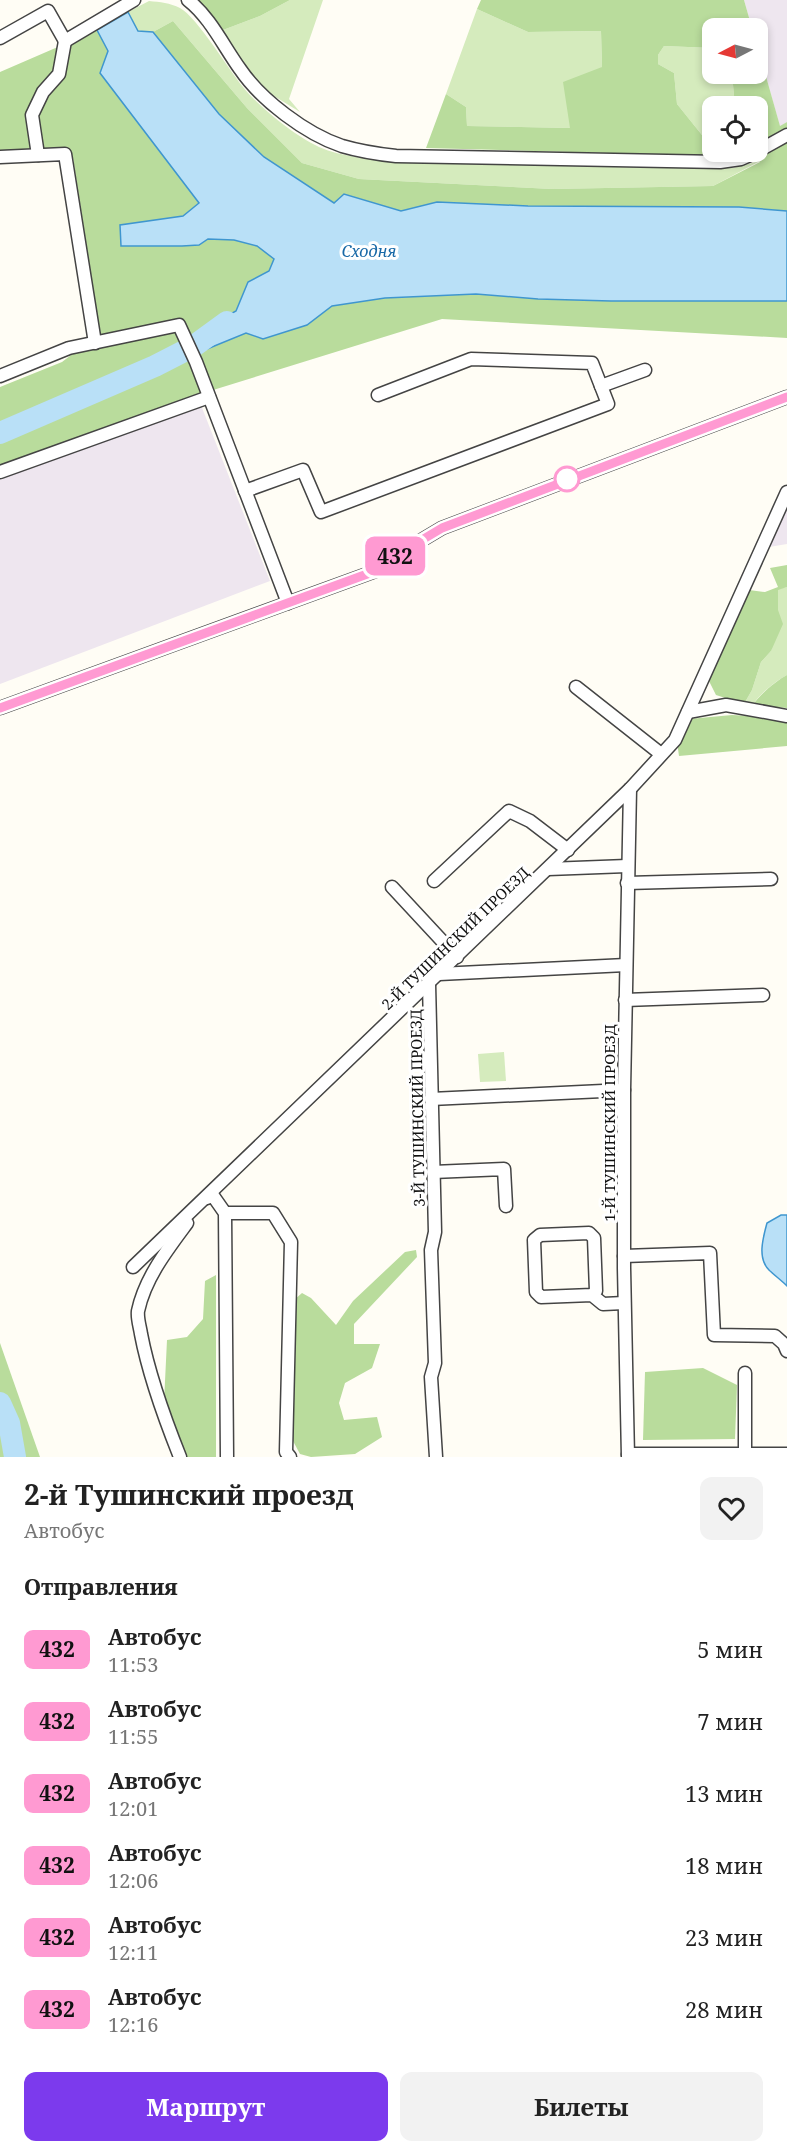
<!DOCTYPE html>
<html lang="ru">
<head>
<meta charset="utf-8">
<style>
  :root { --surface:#fff; --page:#f2f2f2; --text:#222; --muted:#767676; --accent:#7c3aed }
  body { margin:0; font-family:"Noto Serif",serif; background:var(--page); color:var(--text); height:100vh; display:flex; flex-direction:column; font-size:22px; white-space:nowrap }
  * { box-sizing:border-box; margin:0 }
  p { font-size:20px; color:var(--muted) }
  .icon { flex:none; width:33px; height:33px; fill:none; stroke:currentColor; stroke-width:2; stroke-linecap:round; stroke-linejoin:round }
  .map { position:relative; height:1457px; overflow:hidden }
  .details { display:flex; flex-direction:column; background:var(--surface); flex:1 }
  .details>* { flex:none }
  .badge { padding:0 12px; border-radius:9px; font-size:21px; line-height:39px }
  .needle { width:39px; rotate:264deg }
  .tools { position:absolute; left:702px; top:18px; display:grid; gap:12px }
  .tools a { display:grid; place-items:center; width:66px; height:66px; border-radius:12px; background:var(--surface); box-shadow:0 3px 9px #0003; font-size:30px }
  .map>.badge { position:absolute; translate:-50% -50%; box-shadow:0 0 0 3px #fff }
  h2 { padding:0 24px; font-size:22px; line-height:54px }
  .round { display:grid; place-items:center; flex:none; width:63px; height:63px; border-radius:12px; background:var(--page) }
  .summary { display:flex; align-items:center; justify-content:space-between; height:102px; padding:0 24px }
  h1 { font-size:28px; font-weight:700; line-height:45px }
  .cta { display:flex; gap:12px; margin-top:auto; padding:12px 24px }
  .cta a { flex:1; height:69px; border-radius:12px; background:var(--accent); color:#fff; font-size:24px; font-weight:700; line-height:69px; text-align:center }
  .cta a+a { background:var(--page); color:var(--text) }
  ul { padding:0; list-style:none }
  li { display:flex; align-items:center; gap:18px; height:72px; padding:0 24px }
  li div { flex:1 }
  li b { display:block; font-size:22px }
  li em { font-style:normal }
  li .badge { min-width:66px; font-weight:700; text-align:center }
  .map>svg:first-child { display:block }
  .industrial { fill:#eee6ef }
  .green { fill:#d5ebbd }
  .forest { fill:#b9dc9c }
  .water { fill:#b9e0f7; stroke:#3f96cf; stroke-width:1.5 }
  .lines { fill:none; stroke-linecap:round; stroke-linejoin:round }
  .river { stroke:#b9e0f7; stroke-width:22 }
  .minor-casing { stroke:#444; stroke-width:15 }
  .minor { stroke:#fff; stroke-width:12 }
  .line-casing { stroke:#fff; stroke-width:14 }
  .line { stroke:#ff9ad2; stroke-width:9 }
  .stop-dot { fill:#fff; stroke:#ff9ad2; stroke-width:3 }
  .labels { text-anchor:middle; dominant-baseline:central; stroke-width:6; stroke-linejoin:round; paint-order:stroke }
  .street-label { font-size:15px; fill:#111; stroke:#fff }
  .water-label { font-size:16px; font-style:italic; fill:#1768a6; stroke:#fff }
</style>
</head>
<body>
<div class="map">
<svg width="787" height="1457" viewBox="0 0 787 1457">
  <rect width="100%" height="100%" fill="#fffdf5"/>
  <!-- industrial -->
  <g class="industrial">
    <polygon points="744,0 787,0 787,122 780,127 758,48 758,28 752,28"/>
    <polygon points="197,395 270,581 0,684 0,465"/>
    <polygon points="787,505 787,544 769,547"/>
  </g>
  <!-- green -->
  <g class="green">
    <polygon points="290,0 323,0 289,99 300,112 261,88 244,67 223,30 260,16"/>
    <path d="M149 1C160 2 170 3 180 8 197 17 229 70 243 87 260 108 295 136 319 147 342 157 371 159 396 162L733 168 760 161 713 186 552 189 359 179 302 163 247 108 173 21 153 32 138 31 128 12Z"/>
    <polygon points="477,9 528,32 601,31 602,67 571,128 467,126 466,107 446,94"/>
    <polygon points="664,46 712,48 712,74 732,74 735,106 712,106 712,145 710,145 677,104 674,73 658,64 658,55"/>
    <path d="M787 587V675C777 680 758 695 753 705L744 704 752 690 761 662 771 651 778 610V589Z"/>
    <polygon points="504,1052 506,1081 480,1082 478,1054"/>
  </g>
  <!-- forest -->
  <g class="forest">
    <polygon points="194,0 290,0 260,16 223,30"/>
    <polygon points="481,0 744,0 752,28 712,28 712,48 664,46 658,55 658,64 674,73 677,104 710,145 712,145 712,152 730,152 716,156 426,148 446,94 466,107 467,126 570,128 563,82 602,67 601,31 528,32 477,9"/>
    <polygon points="173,21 247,108 302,163 359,179 552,189 713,186 760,162 753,152 758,152 758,106 735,106 732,74 758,74 758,48 780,126 787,122 787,211 739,207 528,206 437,202 401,211 344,194 334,203 264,157 219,114 153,32"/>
    <polygon points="97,30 182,179 199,203 184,216 120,225 199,245 208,239 234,240 257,246 274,259 269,271 248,282 236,311 246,333 307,325 332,306 385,298 476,294 538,299 611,301 787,301 787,338 442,319 197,395 0,465 0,387 62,362 100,333 73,158 0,160 0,72"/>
    <polygon points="787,565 787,587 778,590 778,610 783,624 771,651 761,662 752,690 744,704 716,695 709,681 749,590 765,592 778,587 770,568"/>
    <path d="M787 675V708L753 705C758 696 777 680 787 675Z"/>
    <polygon points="732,715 770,717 787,721 787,746 679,756 677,742 689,719"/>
    <polygon points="416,1250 417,1257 354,1324 354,1344 380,1344 372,1368 345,1383 339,1403 344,1420 377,1417 382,1437 355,1454 311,1457 300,1454 293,1441 294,1300 302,1293 311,1298 336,1325 353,1301 405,1252"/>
    <polygon points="216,1275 216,1457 184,1457 164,1402 167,1340 187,1337 203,1319 205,1281"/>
    <polygon points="0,1343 40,1457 0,1457"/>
    <polygon points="703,1368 737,1385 735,1439 643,1440 645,1372"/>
  </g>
  <!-- water -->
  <g class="water">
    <polygon points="128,12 138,31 153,32 219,114 264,157 334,203 344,194 401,211 437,202 528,206 739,207 787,211 787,301 611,301 538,299 476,294 385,298 332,306 307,325 263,339 246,333 207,349 197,333 236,311 248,282 269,271 274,259 257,246 234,240 208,239 199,245 182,246 121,246 120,225 183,216 199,203 100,73 108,51 97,30"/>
    <path d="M781 1215H787V1286C781 1280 774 1275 769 1270 757 1258 763 1238 767 1223Z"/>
  </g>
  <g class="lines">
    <!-- river -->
    <g class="river">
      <polyline points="0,433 155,366 194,346 227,322"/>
      <polyline points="0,1403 9,1423 15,1457"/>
    </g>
    <!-- minor casing -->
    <g class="minor-casing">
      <g id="minor">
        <path d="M188 0C210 17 224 47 240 69 261 100 306 134 342 146 359 151 377 154 396 156L720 162 741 159 757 152"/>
        <polyline points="0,38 48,11 65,41 134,0"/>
        <polyline points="758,151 787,135"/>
        <polyline points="38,155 32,115 43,92 59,74 65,41"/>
        <polyline points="0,157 65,154 95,343"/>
        <polyline points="0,376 69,348 179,325 196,362 288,603"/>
        <polyline points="378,395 471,359 592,363 601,386"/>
        <polyline points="0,472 209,397"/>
        <polyline points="245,491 303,470 321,512 608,404 601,386 645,370"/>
        <polyline points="576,687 661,754"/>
        <polyline points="0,708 381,569 395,556 442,528 787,397"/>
        <polyline points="688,712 726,705 787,716"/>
        <polyline points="548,869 627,866"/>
        <polyline points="434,881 509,811 530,821 568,850"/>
        <polyline points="627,883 771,879"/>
        <polyline points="392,887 457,957"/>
        <polyline points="439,974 626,965"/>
        <polyline points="429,984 435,1232 431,1250 435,1363 431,1377 436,1457"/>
        <polyline points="625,1000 763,995"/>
        <polyline points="431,1099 624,1090"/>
        <polyline points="433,1172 504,1169 506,1206"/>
        <polyline points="207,1198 211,1193 225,1213 227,1457"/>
        <polyline points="225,1213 273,1213 291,1242 286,1452 290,1457"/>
        <polyline points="624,1256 710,1253 714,1335 775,1336 784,1344 787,1351"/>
        <polyline points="133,1267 630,789 675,740 787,492"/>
        <polyline points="592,1295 596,1291 594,1238 589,1233 540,1235 534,1240 536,1292 541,1297 592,1295 603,1304 624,1303"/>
        <polyline points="628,1454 787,1454"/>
        <polyline points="745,1454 745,1373"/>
        <path d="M180 1457C164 1417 149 1376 141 1334 140 1327 137 1318 138 1311 145 1278 167 1250 187 1223"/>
        <polyline points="628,1457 624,1268 624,1090 630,789"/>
      </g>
    </g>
    <!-- minor -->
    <use href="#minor" class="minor"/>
  </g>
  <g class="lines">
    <!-- line casing -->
    <g class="line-casing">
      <polyline id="line" points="0,708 381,569 395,556 442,528 787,397"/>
    </g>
    <!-- line -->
    <use href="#line" class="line"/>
  </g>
  <!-- markers -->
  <circle class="stop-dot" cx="567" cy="479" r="12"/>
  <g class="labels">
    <!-- street labels -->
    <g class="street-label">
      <text transform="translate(455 938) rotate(-44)">2-Й ТУШИНСКИЙ ПРОЕЗД</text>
      <text transform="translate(417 1108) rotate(-91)">3-Й ТУШИНСКИЙ ПРОЕЗД</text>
      <text transform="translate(609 1123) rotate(-90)">1-Й ТУШИНСКИЙ ПРОЕЗД</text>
    </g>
    <!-- water labels -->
    <g class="water-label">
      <text x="369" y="251">Сходня</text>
    </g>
  </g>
</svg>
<div class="tools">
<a><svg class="needle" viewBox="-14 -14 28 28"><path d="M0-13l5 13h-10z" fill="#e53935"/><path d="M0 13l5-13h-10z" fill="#767676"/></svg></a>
<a><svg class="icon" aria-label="locate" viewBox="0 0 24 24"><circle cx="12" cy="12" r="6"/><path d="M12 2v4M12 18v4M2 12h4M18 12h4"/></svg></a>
</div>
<b class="badge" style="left:395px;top:556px;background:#ff9ad2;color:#111">432</b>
</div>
<section class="details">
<div class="summary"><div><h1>2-й Тушинский проезд</h1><p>Автобус</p></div><a class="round"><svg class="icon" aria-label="heart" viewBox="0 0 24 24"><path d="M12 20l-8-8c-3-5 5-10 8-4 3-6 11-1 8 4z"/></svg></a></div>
<h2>Отправления</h2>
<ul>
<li><span class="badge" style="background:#ff9ad2;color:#111">432</span><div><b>Автобус</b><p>11:53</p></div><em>5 мин</em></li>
<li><span class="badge" style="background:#ff9ad2;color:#111">432</span><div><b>Автобус</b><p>11:55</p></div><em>7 мин</em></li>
<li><span class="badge" style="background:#ff9ad2;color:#111">432</span><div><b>Автобус</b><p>12:01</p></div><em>13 мин</em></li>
<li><span class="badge" style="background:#ff9ad2;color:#111">432</span><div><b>Автобус</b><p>12:06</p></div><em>18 мин</em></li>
<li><span class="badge" style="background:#ff9ad2;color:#111">432</span><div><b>Автобус</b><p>12:11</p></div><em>23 мин</em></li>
<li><span class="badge" style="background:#ff9ad2;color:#111">432</span><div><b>Автобус</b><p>12:16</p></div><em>28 мин</em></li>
</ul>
<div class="cta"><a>Маршрут</a><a>Билеты</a></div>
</section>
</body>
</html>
